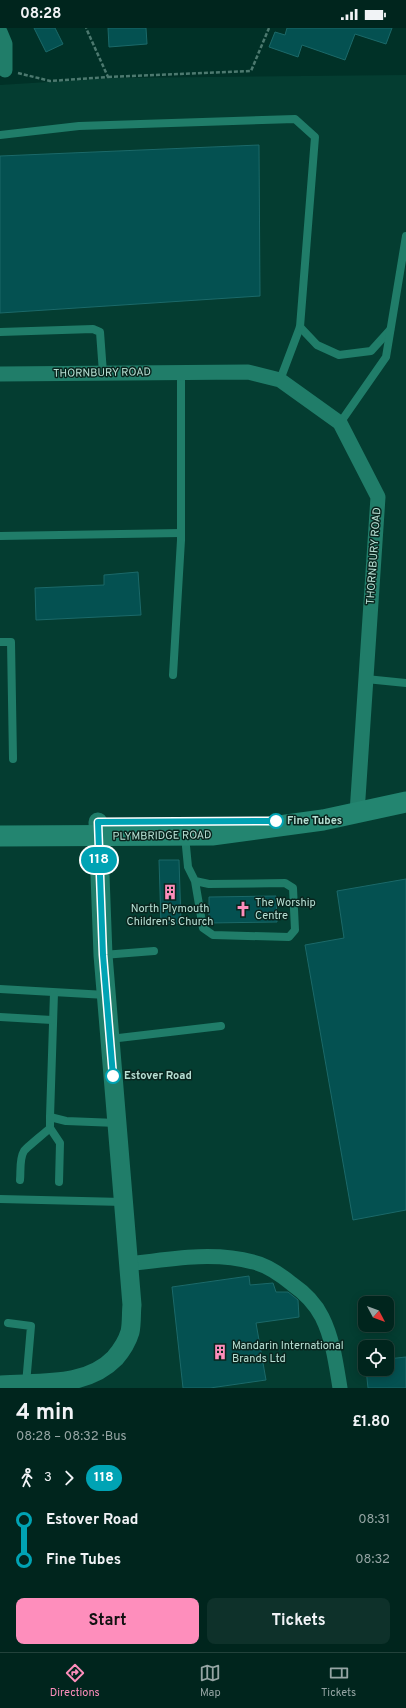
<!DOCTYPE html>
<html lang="en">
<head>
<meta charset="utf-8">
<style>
  :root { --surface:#00251d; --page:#0e312a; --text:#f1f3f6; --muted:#95a5a4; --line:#22423b; --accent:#fe8ebc }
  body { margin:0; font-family:Overpass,sans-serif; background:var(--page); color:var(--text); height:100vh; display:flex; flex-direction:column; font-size:15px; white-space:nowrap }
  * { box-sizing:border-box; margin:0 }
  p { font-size:13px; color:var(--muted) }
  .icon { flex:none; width:22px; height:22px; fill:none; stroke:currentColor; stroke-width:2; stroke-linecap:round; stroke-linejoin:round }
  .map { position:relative; height:1360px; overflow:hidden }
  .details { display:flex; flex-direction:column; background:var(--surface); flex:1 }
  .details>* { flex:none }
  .badge { padding:0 8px; border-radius:13px; font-size:14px; line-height:26px }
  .needle { width:26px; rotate:131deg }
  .tools { position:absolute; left:358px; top:1268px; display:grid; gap:8px }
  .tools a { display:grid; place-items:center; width:36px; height:36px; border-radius:8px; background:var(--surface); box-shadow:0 2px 10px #0003,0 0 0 1px var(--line); font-size:20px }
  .map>.badge { position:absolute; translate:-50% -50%; box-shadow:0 0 0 2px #fff }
  .legs { display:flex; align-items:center; gap:6px; height:44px; padding:0 16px; font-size:13px }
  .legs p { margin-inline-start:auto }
  .overview { display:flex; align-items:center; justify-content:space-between; height:68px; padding:0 16px }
  h1 { font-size:22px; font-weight:700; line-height:30px }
  .button { display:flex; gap:8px; margin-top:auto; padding:8px 16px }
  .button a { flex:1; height:46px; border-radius:8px; background:var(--accent); color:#111; font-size:16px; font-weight:700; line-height:46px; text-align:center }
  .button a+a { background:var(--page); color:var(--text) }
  ul { padding:0 16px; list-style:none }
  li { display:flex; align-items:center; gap:14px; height:40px; font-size:15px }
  li i { display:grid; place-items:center; width:6px; height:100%; margin:0 5px; background:currentColor }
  li i::after { content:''; width:10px; height:10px; margin:-5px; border:3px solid; border-radius:50%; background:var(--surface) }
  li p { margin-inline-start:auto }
  li:first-child i { background:linear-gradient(#0000 50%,currentColor 0) }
  li:last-child i { background:linear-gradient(currentColor 50%,#0000 0) }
  .status { display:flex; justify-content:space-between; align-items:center; height:28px; padding:0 20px; background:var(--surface); direction:ltr }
  .status svg { height:11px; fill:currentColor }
  .dock { display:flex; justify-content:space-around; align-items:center; height:56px; border-top:1px solid var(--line); background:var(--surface); font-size:11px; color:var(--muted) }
  .dock a { display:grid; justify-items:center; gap:2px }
  .dock .active { color:var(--accent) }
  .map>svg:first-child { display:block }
  .built { fill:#043d31; fill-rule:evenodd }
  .building { fill:#045151; stroke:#1b6969 }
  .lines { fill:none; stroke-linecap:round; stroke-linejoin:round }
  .path { stroke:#4c796f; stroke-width:2.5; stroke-dasharray:4 2; stroke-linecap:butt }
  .service { stroke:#207d69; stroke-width:8 }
  .minor { stroke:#207d69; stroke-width:15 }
  .tertiary { stroke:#207d69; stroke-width:19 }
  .secondary { stroke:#238570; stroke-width:21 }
  .line-1-casing { stroke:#fff; stroke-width:9 }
  .line-1 { stroke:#00a3b4; stroke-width:6 }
  .stop-1-dot { fill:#fff; stroke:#00a3b4; stroke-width:2 }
  .labels { text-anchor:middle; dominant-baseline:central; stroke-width:3; stroke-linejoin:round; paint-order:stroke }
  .street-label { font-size:11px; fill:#b8e0d4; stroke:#09251e }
  .stop-label { font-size:11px; font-weight:bold; fill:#b8e0d4; stroke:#09251e; text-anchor:start }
  .poi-label { font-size:11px; fill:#b8e0d4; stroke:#09251e; text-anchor:start }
</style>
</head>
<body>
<div class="status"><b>08:28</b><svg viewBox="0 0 49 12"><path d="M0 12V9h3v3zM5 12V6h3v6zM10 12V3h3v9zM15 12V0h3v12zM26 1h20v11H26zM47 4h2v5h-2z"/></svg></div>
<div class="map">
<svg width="406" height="1360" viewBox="0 0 406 1360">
  <rect width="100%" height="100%" fill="#003127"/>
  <!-- built -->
  <path class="built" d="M406 47V1360H0V57L111 50ZM365 1275H387V1297H365ZM365 1319H387V1341H365Z"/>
  <!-- building -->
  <g class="building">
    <polygon points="34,0 55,0 63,16 46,24"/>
    <polygon points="108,0 146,0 147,16 109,19"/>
    <polygon points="287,0 392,0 386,16 355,6 345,32 302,17 298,29 269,19 275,4 285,7"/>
    <polygon points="259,117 260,268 0,285 0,128"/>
    <polygon points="138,544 141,587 36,592 35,560 104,557 104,547"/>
    <polygon points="159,832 179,832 181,895 161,896"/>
    <polygon points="406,851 406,1182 353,1192 305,917 344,910 337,863"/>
    <polygon points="276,868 277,894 209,895 209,869"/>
    <polygon points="249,1248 250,1257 273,1255 276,1264 288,1264 298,1272 299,1289 256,1295 266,1352 210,1360 183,1360 172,1259"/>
    <polygon points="406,1329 406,1360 368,1360 366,1341 387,1341 387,1331"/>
  </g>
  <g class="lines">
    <!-- path -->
    <g class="path">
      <polyline points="18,45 50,53 108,49 86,0"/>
      <polyline points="108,49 251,43 269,0"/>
    </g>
    <!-- service -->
    <g class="service">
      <polyline points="0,107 79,98 295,91 315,109 300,299 280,352"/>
      <polyline points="300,299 317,317 339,327 371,323 390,302"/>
      <polyline points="0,304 93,301 100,304 103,345"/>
      <polyline points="340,395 386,329 406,208"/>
      <polyline points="0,508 181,505"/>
      <polyline points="0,614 11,614 13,731"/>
      <polyline points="173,647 181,512 181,344"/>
      <polyline points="366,651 406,655"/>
      <polyline points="185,808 188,839 195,853 209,856 285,855 293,860 295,902 289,909 213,907 203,900 195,853"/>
      <polyline points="103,927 154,923"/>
      <polyline points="0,961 106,967"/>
      <polyline points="54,965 50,1089 50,1100 60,1115 59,1154"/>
      <polyline points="0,989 52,992"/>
      <polyline points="110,1011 221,998"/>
      <polyline points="50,1089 66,1093 117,1095"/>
      <path d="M20 1152C21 1144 19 1131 24 1123 26 1120 46 1104 50 1100"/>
      <polyline points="0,1171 123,1174"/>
      <polyline points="8,1295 31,1298 26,1356"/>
    </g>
    <!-- minor -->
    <g class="minor">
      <polyline points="0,4 5,16 5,42"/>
      <polyline points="0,346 248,344 280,352 340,395 378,469 357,785"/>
      <path d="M129 1236C169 1231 213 1223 253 1234 267 1237 281 1247 292 1256 305 1265 315 1275 322 1289 333 1311 336 1336 340 1360"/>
    </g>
    <!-- tertiary -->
    <path class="tertiary" d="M0 1357C40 1354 86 1360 115 1330 121 1323 127 1314 130 1304 132 1295 131 1285 132 1277L103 927 98 794"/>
    <!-- secondary -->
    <polyline class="secondary" points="0,808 212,807 323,792 406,774"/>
  </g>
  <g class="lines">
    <!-- line-1 casing -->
    <g class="line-1-casing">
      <polyline id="line-1" points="113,1048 103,927 98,794 276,793"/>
    </g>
    <!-- line-1 -->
    <use href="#line-1" class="line-1"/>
  </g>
  <!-- icons -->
  <defs>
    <g id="building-bare" transform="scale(1.2)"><path d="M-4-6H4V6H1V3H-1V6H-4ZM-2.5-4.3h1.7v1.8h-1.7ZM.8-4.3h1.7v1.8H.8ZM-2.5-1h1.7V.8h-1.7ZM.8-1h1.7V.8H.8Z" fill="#fe8ebc" stroke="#09251e" stroke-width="2.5" paint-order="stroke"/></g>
    <g id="church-bare" transform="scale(1.2)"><path d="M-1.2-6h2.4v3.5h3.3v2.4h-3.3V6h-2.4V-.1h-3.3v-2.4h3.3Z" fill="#fe8ebc" stroke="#09251e" stroke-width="2.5" paint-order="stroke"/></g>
  </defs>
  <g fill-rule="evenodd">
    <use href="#building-bare" x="170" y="864"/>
    <use href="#church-bare" x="243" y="881"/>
    <use href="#building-bare" x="220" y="1324"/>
  </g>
  <!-- markers -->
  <g class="stop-1-dot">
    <circle cx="276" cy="793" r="7"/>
    <circle cx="113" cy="1048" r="7"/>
  </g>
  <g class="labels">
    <!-- street labels -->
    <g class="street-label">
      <text transform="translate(102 345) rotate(-1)">THORNBURY ROAD</text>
      <text transform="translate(374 528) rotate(-86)">THORNBURY ROAD</text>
      <text transform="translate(162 808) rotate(-1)">PLYMBRIDGE ROAD</text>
    </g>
    <!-- stop labels -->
    <g class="stop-label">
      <text x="287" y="793">Fine Tubes</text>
      <text x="124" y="1048">Estover Road</text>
    </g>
    <!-- poi labels -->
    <g class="poi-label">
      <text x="255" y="875">The Worship<tspan x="255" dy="13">Centre</tspan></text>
      <text x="170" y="881" text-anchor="middle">North Plymouth<tspan x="170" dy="13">Children's Church</tspan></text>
      <text x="232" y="1318">Mandarin International<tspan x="232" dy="13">Brands Ltd</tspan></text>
    </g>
  </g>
</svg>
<div class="tools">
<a><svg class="needle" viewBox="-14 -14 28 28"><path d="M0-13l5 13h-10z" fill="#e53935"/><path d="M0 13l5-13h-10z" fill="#95a5a4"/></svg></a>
<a><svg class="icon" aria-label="locate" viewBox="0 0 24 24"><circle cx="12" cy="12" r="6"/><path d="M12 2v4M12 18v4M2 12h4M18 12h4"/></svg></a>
</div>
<b class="badge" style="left:99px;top:832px;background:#00a3b4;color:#fff">118</b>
</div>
<section class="details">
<div class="overview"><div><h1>4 min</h1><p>08:28 – 08:32 · Bus</p></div><b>£1.80</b></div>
<div class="legs"><svg class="icon" aria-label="walk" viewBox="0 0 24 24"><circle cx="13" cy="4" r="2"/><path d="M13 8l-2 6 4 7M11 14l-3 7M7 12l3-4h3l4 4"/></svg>3<svg class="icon" aria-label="forward" viewBox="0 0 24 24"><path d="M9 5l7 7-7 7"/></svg><b class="badge" style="background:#00a3b4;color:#fff">118</b></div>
<ul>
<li><i style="color:#00a3b4"></i><b>Estover Road</b><p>08:31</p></li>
<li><i style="color:#00a3b4"></i><b>Fine Tubes</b><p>08:32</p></li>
</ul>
<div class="button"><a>Start</a><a>Tickets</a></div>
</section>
<nav class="dock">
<a class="active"><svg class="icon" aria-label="directions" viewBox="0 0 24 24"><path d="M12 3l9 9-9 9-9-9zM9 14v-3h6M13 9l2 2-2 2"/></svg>Directions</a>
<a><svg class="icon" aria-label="map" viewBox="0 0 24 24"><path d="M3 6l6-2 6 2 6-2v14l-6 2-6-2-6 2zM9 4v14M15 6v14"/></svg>Map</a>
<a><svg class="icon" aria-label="tickets" viewBox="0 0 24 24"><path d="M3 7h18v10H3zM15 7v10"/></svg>Tickets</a>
</nav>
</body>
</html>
